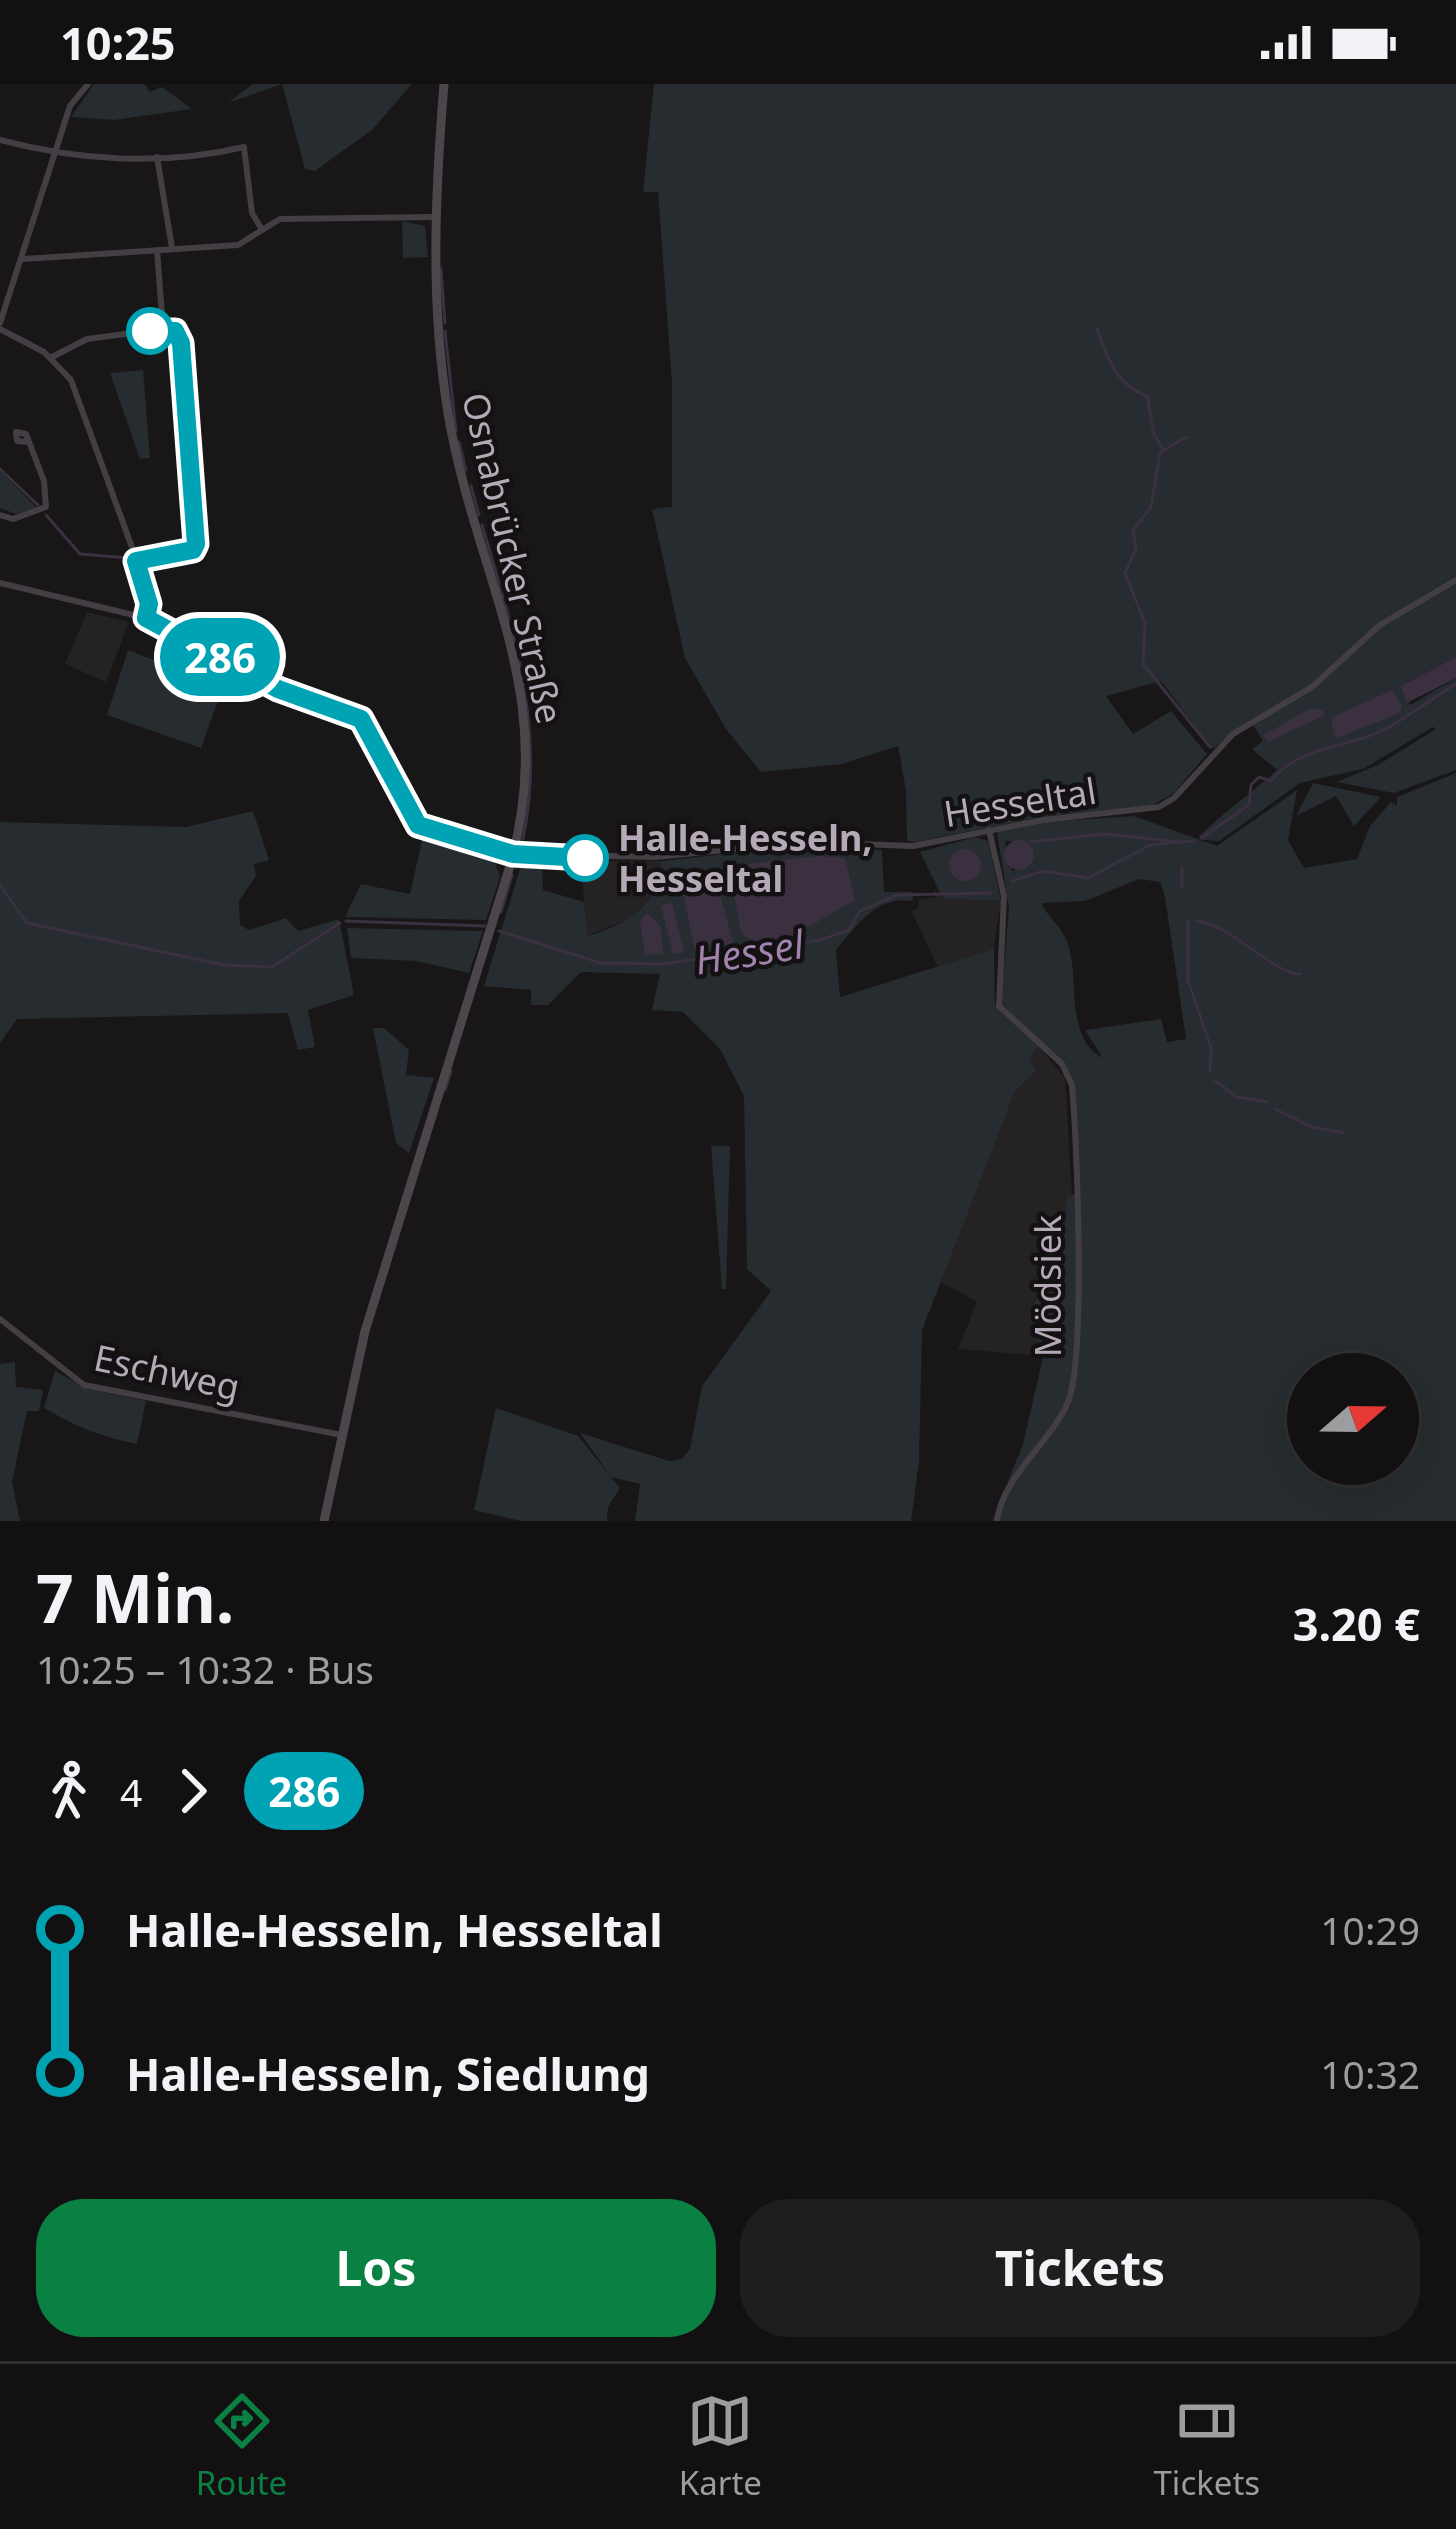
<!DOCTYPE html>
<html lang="de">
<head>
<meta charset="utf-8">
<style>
  :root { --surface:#121011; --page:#1f1e1f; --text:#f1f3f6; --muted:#9c9d9f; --line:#313031; --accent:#0b8043 }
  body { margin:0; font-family:"Noto Sans",sans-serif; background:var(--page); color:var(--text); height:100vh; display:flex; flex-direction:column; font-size:45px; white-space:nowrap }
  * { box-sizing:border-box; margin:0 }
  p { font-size:39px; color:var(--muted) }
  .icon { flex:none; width:66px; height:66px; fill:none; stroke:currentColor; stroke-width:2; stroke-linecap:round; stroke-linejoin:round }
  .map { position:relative; height:1437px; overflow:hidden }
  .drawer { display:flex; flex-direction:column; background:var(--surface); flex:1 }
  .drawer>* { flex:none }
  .badge { padding:0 24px; border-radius:39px; font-size:42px; line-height:78px }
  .needle { width:78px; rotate:70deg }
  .tools { position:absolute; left:1287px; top:1269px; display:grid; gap:24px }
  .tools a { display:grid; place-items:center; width:132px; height:132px; border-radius:50%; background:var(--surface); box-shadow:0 12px 48px #0002,0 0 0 3px var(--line); font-size:60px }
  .map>.badge { position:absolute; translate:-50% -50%; box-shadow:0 0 0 6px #fff }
  .legs { display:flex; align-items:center; gap:18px; height:132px; padding:0 36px; font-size:39px }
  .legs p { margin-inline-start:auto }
  .headline { display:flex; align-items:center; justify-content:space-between; height:204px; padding:0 36px }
  h1 { font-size:66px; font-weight:700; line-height:90px }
  .cta { display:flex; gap:24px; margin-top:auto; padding:24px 36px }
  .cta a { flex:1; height:138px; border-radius:48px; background:var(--accent); color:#fff; font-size:48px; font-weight:700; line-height:138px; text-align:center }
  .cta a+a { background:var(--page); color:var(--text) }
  ul { padding:0 36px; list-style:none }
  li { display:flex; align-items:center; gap:42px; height:144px; font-size:45px }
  li i { display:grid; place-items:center; width:18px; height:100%; margin:0 15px; background:currentColor }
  li i::after { content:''; width:30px; height:30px; margin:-15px; border:9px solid; border-radius:50%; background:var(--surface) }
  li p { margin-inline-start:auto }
  li:first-child i { background:linear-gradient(#0000 50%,currentColor 0) }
  li:last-child i { background:linear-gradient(currentColor 50%,#0000 0) }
  .status { display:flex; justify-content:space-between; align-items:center; height:84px; padding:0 60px; background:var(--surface); direction:ltr }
  .status svg { height:33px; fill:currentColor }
  .dock { display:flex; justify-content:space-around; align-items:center; height:168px; border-top:3px solid var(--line); background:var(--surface); font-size:33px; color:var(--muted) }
  .dock a { display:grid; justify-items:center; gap:6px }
  .dock .on { color:var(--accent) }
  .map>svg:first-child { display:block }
  .built { fill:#252224 }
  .green { fill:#262c2f; fill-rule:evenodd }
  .water { fill:#3a303f }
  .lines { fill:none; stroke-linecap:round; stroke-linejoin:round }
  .stream { stroke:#3a303f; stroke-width:3 }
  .street { stroke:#433e43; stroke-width:6 }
  .secondary { stroke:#4c464c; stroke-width:9 }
  .line-1-casing { stroke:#fff; stroke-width:27 }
  .line-1 { stroke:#00a3b4; stroke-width:18 }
  .stop-1-dot { fill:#fff; stroke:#00a3b4; stroke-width:6 }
  .labels { text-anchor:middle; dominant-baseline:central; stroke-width:9; stroke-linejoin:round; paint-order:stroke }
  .street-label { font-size:36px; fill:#b5a9b7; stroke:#131112 }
  .stop-label { font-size:36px; font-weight:bold; fill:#b5a9b7; stroke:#131112; text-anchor:start }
  .water-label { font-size:39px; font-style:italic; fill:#a183ae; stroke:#131112 }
</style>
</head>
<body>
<div class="status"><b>10:25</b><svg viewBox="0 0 49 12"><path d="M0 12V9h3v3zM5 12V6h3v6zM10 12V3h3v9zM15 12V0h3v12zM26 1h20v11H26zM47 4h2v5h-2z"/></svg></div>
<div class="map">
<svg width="1456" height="1437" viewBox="0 0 1456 1437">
  <rect width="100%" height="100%" fill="#181617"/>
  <!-- built -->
  <g class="built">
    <polygon points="87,528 129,538 106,598 65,580"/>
    <polygon points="581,777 662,777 662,795 656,809 630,834 587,852"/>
    <polygon points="934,805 944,815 1001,817 994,865 938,883 911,827 919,823 918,816 936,813"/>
    <polygon points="1038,961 1065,994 1072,1112 1067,1113 1063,1157 1031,1229 1043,1272 958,1265 977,1218 939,1197 1015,1007 1035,988 1030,976"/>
  </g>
  <!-- green -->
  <g class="green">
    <polygon points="94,0 144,0 150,8 162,3 192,25 114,36 71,33"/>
    <polygon points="253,0 412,0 372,46 315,87 305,85 282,0 228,19"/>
    <path d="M654 0H1456V573L1402 602 1410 621 1456 594V686L1394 709 1336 698 1378 681 1436 645 1433 643 1363 685 1300 699 1219 757 1202 756 1199 752C1224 728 1250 710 1277 686L1252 665 1263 657 1253 641 1260 638 1257 633 1212 665 1161 597 1106 612 1133 650 1171 627 1207 670 1173 710 1153 721 1042 733 915 758 907 757 906 707 898 662 842 680 761 688 726 645 685 574 652 425 672 423V299L658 108H643Z"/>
    <polygon points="402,137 425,142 428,173 403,174"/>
    <polygon points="143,286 150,374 140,375 110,289"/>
    <polygon points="0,387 37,424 16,430 0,424"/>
    <polygon points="183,560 233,589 227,598 160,572 162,565 175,568"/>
    <polygon points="128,566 223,603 201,664 107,631"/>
    <path d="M1456 689V1437H992L1023 1360 1043 1273 1030 1229 1063 1157 1067 1112 1076 1110 1071 990 1001 919 1009 824 997 748 1043 738 1134 732 1217 762 1297 706 1288 756 1304 784 1357 775 1370 742 1391 718 1397 722V713ZM1005 757 1029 758 1031 781 1012 787ZM1139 795 1160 798 1165 813 1186 955 1167 958 1161 935 1085 946 1103 974C1063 953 1081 893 1067 858 1061 841 1046 832 1042 819L1085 817ZM1308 1290H1398V1380H1308Z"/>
    <polygon points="1313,699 1381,713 1354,742 1336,712 1296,732"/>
    <polygon points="253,727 269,776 254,780 256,792 239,817 240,841 249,846 286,834 298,847 339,835 354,911 308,926 315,963 298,966 288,929 17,935 0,959 0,738 186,743"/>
    <polygon points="423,752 493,773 500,793 486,836 345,833 361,800 410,810"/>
    <polygon points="975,753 988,757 1001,817 943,815 920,768"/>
    <path d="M804 761 882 766 884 808H912L913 817C877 811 857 841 836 866L840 913 994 865 995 921 1038 961 1030 976 1036 987 1015 1007 922 1246 919 1377 911 1437H635L640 1400 611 1393 580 1349 669 1377 682 1375 690 1365 702 1302 771 1207 747 1185 744 1012 720 965 683 928 652 926 660 890 581 888 548 921H531V906L484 902 522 778H542L543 806 584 818 588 852C626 841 661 819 662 777Z"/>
    <polygon points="347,844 483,847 469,889 416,877 351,874"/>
    <polygon points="373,944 384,944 409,966 406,991 434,994 409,1069 396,1059"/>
    <polygon points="711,1062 730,1062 726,1205 722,1205"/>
    <polygon points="15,1278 16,1303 43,1306 39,1327 27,1327 12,1398 20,1437 0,1437 0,1280"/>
    <path d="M55 1287 88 1305 146 1317 137 1360C98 1352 78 1343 44 1324Z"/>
    <polygon points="496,1324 578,1352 620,1404 608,1423 607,1437 521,1437 474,1426"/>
  </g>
  <!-- water -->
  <g class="water">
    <polygon points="1456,573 1456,594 1407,619 1401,602"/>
    <polygon points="1392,606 1402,621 1400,629 1335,655 1331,634"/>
    <polygon points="1311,624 1323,626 1324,632 1269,657 1262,652"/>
    <circle cx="1019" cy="771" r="15"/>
    <circle cx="965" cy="781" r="16"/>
    <polygon points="820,772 845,774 855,816 791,853 756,859 741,849 729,782"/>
    <polygon points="716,797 734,860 695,865 682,805"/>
    <polygon points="672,818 684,868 673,870 661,822"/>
    <polygon points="647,829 661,843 663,870 645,871 640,837"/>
  </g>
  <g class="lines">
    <!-- stream -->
    <g class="stream">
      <polyline points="441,185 445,239"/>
      <path d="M1097 245C1107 273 1116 301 1147 312L1154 350 1163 365"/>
      <polyline points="445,247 456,347"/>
      <polyline points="1186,353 1160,369 1151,423 1133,446 1136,465 1125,489 1145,539 1143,580 1210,663"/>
      <polyline points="459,358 466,386"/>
      <polyline points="0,385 38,421"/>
      <polyline points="471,402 479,431"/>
      <polyline points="46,431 80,470 129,474"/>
      <path d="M482 441C513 546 546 644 523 755"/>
      <path d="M1201 754 1249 721 1251 701 1259 693 1271 697C1300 660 1351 665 1391 642 1413 629 1434 613 1456 600"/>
      <polyline points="1029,758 1105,750 1181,758"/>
      <polyline points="1012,797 1043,787 1088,794 1150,761 1193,757"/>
      <polyline points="0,801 27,839 224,881 272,883 340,839"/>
      <polyline points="1182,803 1182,783"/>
      <polyline points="501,828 512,791"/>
      <polyline points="1188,836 1188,896 1211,964 1210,987"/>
      <polyline points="346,837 485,842"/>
      <path d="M1197 837C1231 840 1276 892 1301 890"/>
      <polyline points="499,847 601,879 663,880 820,856 849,846 860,827 897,811 991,809"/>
      <polyline points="1214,996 1237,1013 1267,1018"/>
      <polyline points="445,1006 451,987"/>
      <polyline points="1275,1025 1312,1043 1344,1049"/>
    </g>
    <!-- street -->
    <g class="street">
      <path d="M0 56C78 77 164 82 244 63L252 129 261 144"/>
      <polyline points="157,73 172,164"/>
      <polyline points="157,166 163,245"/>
      <polyline points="24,175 238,161 280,135 433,133"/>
      <polyline points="0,239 70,22 88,0"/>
      <polyline points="0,245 44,268 71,296 137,477 149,521 146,534"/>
      <polyline points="52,273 87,255 163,245"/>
      <polyline points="0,431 13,435 46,423 44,397 26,350 16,348 17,357 29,358"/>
      <polyline points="137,477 193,466 196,460 181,259 175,247 163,245"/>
      <polyline points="0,499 146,534 278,605 354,631 370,646 418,741 513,770 656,773 804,758 913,762 1043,736 1159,723 1174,714 1233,650 1312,603 1380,541 1456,496"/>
      <path d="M989 746 1004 812 999 922 1062 980 1072 1001C1077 1057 1086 1274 1068 1318 1050 1360 1003 1391 997 1437"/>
      <polyline points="0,1235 84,1301 342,1351"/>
    </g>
    <!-- secondary -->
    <path class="secondary" d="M324 1437 365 1247 509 785C561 609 476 496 448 329 430 219 435 110 444 0"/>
  </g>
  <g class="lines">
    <!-- line-1 casing -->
    <g class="line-1-casing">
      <polyline id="line-1" points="150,247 175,247 181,259 196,460 193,466 136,477 149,520 146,534 278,605 361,635 418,741 513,770 585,774"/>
    </g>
    <!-- line-1 -->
    <use href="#line-1" class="line-1"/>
  </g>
  <!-- markers -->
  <g class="stop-1-dot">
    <circle cx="150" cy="247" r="21"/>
    <circle cx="585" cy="774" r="21"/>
  </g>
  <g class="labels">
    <!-- street labels -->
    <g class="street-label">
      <text transform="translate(513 474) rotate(77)">Osnabrücker Straße</text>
      <text transform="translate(1020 718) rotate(-9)">Hesseltal</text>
      <text transform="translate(1047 1202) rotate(-90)">Mödsiek</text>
      <text transform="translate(167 1288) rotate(12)">Eschweg</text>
    </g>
    <!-- stop labels -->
    <g class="stop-label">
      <text x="618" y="753">Halle-Hesseln,<tspan x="618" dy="41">Hesseltal</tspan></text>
    </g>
    <!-- water labels -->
    <g class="water-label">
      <text transform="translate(749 867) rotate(-9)">Hessel</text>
    </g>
  </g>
</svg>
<div class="tools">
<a><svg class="needle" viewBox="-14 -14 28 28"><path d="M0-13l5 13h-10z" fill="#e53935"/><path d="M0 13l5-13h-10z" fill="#9c9d9f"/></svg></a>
</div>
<b class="badge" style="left:220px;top:573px;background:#00a3b4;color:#fff">286</b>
</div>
<section class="drawer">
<div class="headline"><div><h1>7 Min.</h1><p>10:25 – 10:32 · Bus</p></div><b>3.20 €</b></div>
<div class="legs"><svg class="icon" aria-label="walk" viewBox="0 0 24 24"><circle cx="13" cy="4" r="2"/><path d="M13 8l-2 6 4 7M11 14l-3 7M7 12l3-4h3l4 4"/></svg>4<svg class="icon" aria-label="forward" viewBox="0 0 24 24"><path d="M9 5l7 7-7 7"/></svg><b class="badge" style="background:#00a3b4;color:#fff">286</b></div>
<ul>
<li><i style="color:#00a3b4"></i><b>Halle-Hesseln, Hesseltal</b><p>10:29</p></li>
<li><i style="color:#00a3b4"></i><b>Halle-Hesseln, Siedlung</b><p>10:32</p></li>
</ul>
<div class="cta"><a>Los</a><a>Tickets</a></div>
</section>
<nav class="dock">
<a class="on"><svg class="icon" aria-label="directions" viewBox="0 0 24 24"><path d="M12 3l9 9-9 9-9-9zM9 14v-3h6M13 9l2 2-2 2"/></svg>Route</a>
<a><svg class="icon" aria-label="map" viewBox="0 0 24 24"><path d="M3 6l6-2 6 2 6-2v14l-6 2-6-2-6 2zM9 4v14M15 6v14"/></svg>Karte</a>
<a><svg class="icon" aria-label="tickets" viewBox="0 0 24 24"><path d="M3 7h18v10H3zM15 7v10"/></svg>Tickets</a>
</nav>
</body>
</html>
